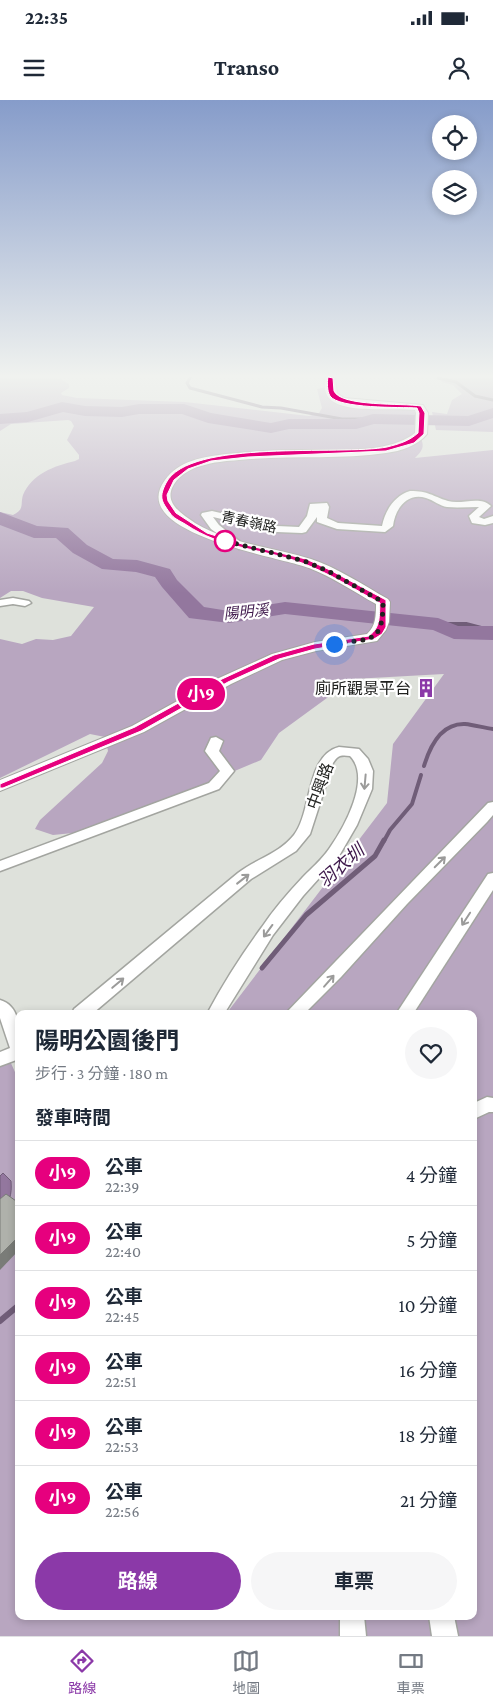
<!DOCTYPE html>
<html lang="zh-TW">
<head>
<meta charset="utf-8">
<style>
  :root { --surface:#fff; --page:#f6f6f7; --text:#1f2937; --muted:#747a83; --line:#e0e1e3; --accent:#8b39a8 }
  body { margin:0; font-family:"Crimson Pro","Noto Sans TC",serif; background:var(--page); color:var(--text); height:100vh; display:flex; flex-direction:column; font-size:19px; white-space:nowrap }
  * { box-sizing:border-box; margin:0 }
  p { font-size:16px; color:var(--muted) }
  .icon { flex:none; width:28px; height:28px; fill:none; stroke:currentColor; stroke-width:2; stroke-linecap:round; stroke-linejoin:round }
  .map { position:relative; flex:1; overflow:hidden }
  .drawer { position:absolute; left:15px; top:910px; width:462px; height:610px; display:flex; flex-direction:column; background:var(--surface); border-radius:10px; box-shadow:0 2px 8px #0003 }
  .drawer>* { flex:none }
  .badge { padding:0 10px; border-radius:16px; font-size:18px; line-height:32px }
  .tools { position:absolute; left:432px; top:15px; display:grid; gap:10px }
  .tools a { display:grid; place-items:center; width:45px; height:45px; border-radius:50%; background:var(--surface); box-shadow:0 2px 8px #0003; font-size:25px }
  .you { position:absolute; width:25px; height:25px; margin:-12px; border:4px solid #fff; border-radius:50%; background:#1a73e8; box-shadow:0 0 0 8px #1a73e833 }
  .map>.badge { position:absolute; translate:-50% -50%; box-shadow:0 0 0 2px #fff }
  h2 { padding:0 20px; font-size:19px; line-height:45px }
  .round { display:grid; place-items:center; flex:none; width:52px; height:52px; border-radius:26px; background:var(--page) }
  .headline { display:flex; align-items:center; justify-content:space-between; height:85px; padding:0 20px }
  h1 { font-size:24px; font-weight:700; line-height:38px }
  .button { display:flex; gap:10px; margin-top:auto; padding:10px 20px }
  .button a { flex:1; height:58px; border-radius:30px; background:var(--accent); color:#fff; font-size:20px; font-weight:700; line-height:58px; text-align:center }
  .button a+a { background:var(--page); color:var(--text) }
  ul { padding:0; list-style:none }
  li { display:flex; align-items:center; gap:15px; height:65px; padding:0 20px; border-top:1px solid var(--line) }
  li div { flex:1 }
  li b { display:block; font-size:19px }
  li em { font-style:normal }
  li .badge { min-width:55px; font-weight:700; text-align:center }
  .status { display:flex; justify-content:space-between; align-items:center; height:35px; padding:0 25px; background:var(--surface); direction:ltr }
  .status svg { height:14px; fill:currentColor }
  header { display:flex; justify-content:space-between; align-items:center; height:65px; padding:0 20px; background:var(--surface); font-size:22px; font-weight:700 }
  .tabs { display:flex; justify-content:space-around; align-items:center; height:70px; border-top:1px solid var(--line); background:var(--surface); font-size:14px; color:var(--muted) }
  .tabs a { display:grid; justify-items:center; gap:2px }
  .tabs .current { color:var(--accent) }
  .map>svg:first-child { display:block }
  .green { fill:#b8a6c0 }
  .water { fill:#93779e; stroke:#705d78 }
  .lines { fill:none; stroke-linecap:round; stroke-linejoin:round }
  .stream-far3 { stroke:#705d78; stroke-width:3 }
  .stream-far2 { stroke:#705d78; stroke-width:4 }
  .stream-far1 { stroke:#705d78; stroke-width:5 }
  .stream { stroke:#705d78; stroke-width:6 }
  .river { fill:#93779e; fill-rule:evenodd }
  .minor-casing { stroke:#a3a5a0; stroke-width:3 }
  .tertiary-casing { stroke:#a3a5a0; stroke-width:2 }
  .minor { fill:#fff; fill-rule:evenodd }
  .tertiary { fill:#fff; fill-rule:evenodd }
  .shaded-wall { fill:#7a7c78 }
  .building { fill:#afb1ab; stroke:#7a7c78 }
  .oneway { stroke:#9b9b9a }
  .line { fill:#e6007e; stroke:#fff }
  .walk { stroke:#20211f; stroke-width:5; stroke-dasharray:0 9 }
  .stop-dot { fill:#fff; stroke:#e6007e; stroke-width:2.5 }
  .labels { text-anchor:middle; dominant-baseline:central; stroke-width:4.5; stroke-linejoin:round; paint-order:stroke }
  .far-street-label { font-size:14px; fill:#20211f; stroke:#fff }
  .far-water-label { font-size:15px; font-style:italic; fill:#3e184b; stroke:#fff }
  .poi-label { font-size:16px; fill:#20211f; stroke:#fff; text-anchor:end }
  .street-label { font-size:16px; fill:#20211f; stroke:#fff }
  .water-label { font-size:18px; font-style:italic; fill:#3e184b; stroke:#fff }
</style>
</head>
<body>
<div class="status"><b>22:35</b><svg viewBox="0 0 49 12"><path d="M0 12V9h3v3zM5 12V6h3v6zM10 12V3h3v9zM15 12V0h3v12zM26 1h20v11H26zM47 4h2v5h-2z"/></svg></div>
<header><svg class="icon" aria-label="menu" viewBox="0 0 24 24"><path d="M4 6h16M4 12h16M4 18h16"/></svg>Transo<svg class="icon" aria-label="person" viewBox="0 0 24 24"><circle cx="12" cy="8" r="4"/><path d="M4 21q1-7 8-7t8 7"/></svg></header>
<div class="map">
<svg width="493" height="1536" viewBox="0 0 493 1536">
  <rect width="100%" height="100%" fill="#dee1db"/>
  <!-- green -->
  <g class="green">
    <path d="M0 278 60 279 69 284V288L61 293 62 295 77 298 185 302 309 316 319 313 322 308 317 289 326 287 334 300 405 308 416 312C417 318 417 327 419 333 424 345 425 348 415 358L493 350V1536H0V964L10 961 19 981V1516H474V914H226L387 703 393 644 444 574 353 579 279 633 261 660 192 689 73 733 53 735 35 729 40 720 102 663 108 651 105 637 90 634 0 678V539L22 544 36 539 53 540 71 536 94 507 42 498 23 491H11L0 498V412L13 415C25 409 20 405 23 395 32 374 54 366 75 361L79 359V355L67 340 74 326 71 321 68 320 11 324 0 331Z"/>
    <polygon points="439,278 493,278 493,332 436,330 432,312 447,314 452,300 462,294 453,285 442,282"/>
  </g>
  <!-- water -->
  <path class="water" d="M3 1073 11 1081C12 1095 10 1102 0 1112V1076Z"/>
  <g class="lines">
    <!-- stream-far3 -->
    <g class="stream-far3">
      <polyline points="190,278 187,283 190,288 262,307 281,308 342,319 373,319"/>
      <polyline points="438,278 456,282 475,296 493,300"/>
    </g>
    <!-- stream-far2 -->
    <g class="stream-far2">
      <polyline points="438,524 466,524 493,531"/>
      <path d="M424 666C430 646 441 623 465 624 475 625 484 628 493 629"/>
      <polyline points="384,741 390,730 412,704 421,675"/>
    </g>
    <!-- stream-far1 -->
    <polyline class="stream-far1" points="262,868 306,815 375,756 384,740"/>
    <!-- stream -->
    <polyline class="stream" points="0,1221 19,1205"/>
    <!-- river -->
    <g class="river">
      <polygon points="62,302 85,306 122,307 139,304 184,304 211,313 271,323 289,319 355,319 373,314 468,316 493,308 493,318 469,326 374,324 356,329 289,329 271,333 208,323 182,314 139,314 122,317 85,316 63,312 28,322 0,324 0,314 27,312"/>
      <polygon points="0,412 37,426 68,428 87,445 113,459 137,460 170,469 177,480 204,507 229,511 285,502 438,518 458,526 493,526 493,540 454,539 433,530 285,514 229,523 189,518 162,487 155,477 136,472 102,469 73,453 56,438 34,438 0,425"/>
    </g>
    <!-- minor casing -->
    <g class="minor-casing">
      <g id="minor">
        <path d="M410 391C429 391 432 396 448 401 462 405 480 395 491 406L479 417 484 419 493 416V423L485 425 472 423 469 416 479 407C468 407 457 408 447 407 440 406 433 400 426 398 407 392 395 409 393 426L385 432 337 429 317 422V417L306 432 302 433 277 432 213 417 219 425 243 444 244 446 239 449 211 429 201 415 202 413 212 411 277 426 299 427 307 416 310 404 327 403 329 407 327 418 338 423 382 426C385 411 394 396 410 391Z"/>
        <polygon points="13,498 29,501 31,503 25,506 13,504 0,506 0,500"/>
        <polygon points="216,637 223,641 219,651 234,671 219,689 0,771 0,761 209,683 220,671 205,651 211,638"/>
        <path d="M339 647 359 649 368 659 373 671 372 689 357 725 339 756 303 796 273 835 224 914H207C223 884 242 854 262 827 274 809 288 793 303 777 312 768 322 759 329 749 344 728 372 678 350 656 341 655 338 655 333 663L310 734 296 751 251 779 92 914H72L74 909C129 864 183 818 238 773 256 759 280 753 294 735 312 712 306 655 339 647Z"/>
        <polygon points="493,702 493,715 487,722 407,804 341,877 304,914 285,914 488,703"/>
        <polygon points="493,773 493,790 413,914 396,914 488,774"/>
        <path d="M0 900C24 907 19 939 19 959L0 966V952L10 948 0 918Z"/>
        <polygon points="487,997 493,998 493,1012 489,1012 474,1019 474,1003"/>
        <polygon points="340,1516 364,1516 366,1536 340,1536"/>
        <polygon points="429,1516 454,1516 458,1536 432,1536"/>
      </g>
    </g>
    <!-- tertiary casing -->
    <g class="tertiary-casing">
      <path id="tertiary" d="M325 278H335L337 293 344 298 423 305 428 313 427 334C417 346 401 351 386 353 337 360 288 355 239 360 226 361 213 362 201 366 189 369 177 377 172 388 165 405 184 415 195 423 230 444 273 447 311 459 338 468 363 485 388 499L390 502 389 522 386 530 377 541 316 551 282 560 231 584 144 632 0 691V680L132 626 219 578 272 554 315 542 367 534C376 526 376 515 376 504 354 492 333 477 309 468 282 457 125 434 165 380 179 360 204 357 226 354 247 352 269 350 290 350 326 349 386 356 415 333L416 313 415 310C393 307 348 314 331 300 324 294 324 286 325 278Z"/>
    </g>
    <!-- minor -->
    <use href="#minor" class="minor"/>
    <!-- tertiary -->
    <use href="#tertiary" class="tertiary"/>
  </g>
  <!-- shaded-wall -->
  <polygon class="shaded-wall" points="19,1136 19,1150 0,1170 0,1155"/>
  <!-- building -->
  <polygon class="building" points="6,1094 19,1103 19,1136 0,1155 0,1099"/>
  <!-- one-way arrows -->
  <defs><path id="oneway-shaft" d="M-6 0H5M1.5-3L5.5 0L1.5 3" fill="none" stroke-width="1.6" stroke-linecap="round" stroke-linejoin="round" transform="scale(1.25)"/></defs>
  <g class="oneway">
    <use href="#oneway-shaft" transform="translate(365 682) rotate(95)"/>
    <use href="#oneway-shaft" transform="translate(440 762) rotate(-45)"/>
    <use href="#oneway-shaft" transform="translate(243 779) rotate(-38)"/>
    <use href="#oneway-shaft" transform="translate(466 819) rotate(123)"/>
    <use href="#oneway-shaft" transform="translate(268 831) rotate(126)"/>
    <use href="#oneway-shaft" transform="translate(329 881) rotate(-49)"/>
    <use href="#oneway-shaft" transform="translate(118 883) rotate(-40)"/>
  </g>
  <!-- sky -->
  <linearGradient id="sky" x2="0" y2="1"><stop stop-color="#869cca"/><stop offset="0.56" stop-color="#f0f2ef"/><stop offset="1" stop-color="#f0f2ef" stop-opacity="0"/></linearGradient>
  <rect width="493" height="493" fill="url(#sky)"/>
  <!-- line -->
  <path class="line" d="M328 277 333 278 334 291C341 307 403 303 421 306L425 313 424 334 414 343 386 351 248 357 211 361 188 369 174 380 167 395 168 401 176 413 207 433 242 444 306 459 330 470 386 500V527L382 534 374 539 315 549 279 559 228 582 141 631 3 688H0V684L135 627 222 579 274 555 314 544 369 536C381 527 379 516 380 503 354 489 329 473 302 463 261 448 224 450 185 424 180 421 173 418 170 413 161 401 159 397 166 383 189 338 341 356 387 347 399 344 409 341 418 333L419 313 417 308C400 307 339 309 330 296 327 291 327 282 328 277Z"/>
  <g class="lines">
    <!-- walk -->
    <path class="walk" d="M225 441 222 440 304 461 328 471 383 502C383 545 370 538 334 544"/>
  </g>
  <!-- icons -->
  <defs>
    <g id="building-bare" transform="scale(1.5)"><path d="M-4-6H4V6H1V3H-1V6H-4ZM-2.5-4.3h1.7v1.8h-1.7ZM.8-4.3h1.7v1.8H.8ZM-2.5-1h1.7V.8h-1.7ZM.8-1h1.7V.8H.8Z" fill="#8b39a8" stroke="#fff" stroke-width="2.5" paint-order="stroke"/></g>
  </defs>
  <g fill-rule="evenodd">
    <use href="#building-bare" x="426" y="588"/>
  </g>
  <!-- markers -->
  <circle class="stop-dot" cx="225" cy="441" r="10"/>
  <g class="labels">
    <!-- far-street labels -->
    <g class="far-street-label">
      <text transform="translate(249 422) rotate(12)">青春嶺路</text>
    </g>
    <!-- far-water labels -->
    <g class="far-water-label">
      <text transform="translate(246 512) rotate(-6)">陽明溪</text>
    </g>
    <!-- poi labels -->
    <g class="poi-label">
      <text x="411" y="588">廁所觀景平台</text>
    </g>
    <!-- street labels -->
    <g class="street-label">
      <text transform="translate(320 686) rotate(-70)">中興路</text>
    </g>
    <!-- water labels -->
    <g class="water-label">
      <text transform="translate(341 766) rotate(-41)">羽衣圳</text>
    </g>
  </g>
</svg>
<div class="tools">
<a><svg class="icon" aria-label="locate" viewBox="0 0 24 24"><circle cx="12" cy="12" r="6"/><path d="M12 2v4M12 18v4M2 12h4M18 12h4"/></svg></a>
<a><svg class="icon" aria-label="layers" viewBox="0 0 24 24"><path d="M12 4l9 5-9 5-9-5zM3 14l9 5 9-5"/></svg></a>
</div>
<div class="you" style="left:334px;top:544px"></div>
<b class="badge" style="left:201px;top:594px;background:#e6007e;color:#fff">小9</b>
<section class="drawer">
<div class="headline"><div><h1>陽明公園後門</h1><p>步行 · 3 分鐘 · 180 m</p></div><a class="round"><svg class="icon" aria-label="heart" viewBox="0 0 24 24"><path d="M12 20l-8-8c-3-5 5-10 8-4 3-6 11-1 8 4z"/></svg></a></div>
<h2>發車時間</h2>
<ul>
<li><span class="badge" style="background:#e6007e;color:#fff">小9</span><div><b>公車</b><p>22:39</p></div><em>4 分鐘</em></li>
<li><span class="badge" style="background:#e6007e;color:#fff">小9</span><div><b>公車</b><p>22:40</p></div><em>5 分鐘</em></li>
<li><span class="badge" style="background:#e6007e;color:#fff">小9</span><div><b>公車</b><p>22:45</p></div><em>10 分鐘</em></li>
<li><span class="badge" style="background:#e6007e;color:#fff">小9</span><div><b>公車</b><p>22:51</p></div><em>16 分鐘</em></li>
<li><span class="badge" style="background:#e6007e;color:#fff">小9</span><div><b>公車</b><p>22:53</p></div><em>18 分鐘</em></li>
<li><span class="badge" style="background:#e6007e;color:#fff">小9</span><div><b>公車</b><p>22:56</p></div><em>21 分鐘</em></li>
</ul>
<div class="button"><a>路線</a><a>車票</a></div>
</section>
</div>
<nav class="tabs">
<a class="current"><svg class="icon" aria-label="directions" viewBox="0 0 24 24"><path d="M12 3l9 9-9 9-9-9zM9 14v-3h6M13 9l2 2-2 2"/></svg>路線</a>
<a><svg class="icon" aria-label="map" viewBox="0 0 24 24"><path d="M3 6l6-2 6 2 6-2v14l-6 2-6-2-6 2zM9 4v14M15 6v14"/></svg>地圖</a>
<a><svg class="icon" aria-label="tickets" viewBox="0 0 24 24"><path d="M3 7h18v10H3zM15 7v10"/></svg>車票</a>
</nav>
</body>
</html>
